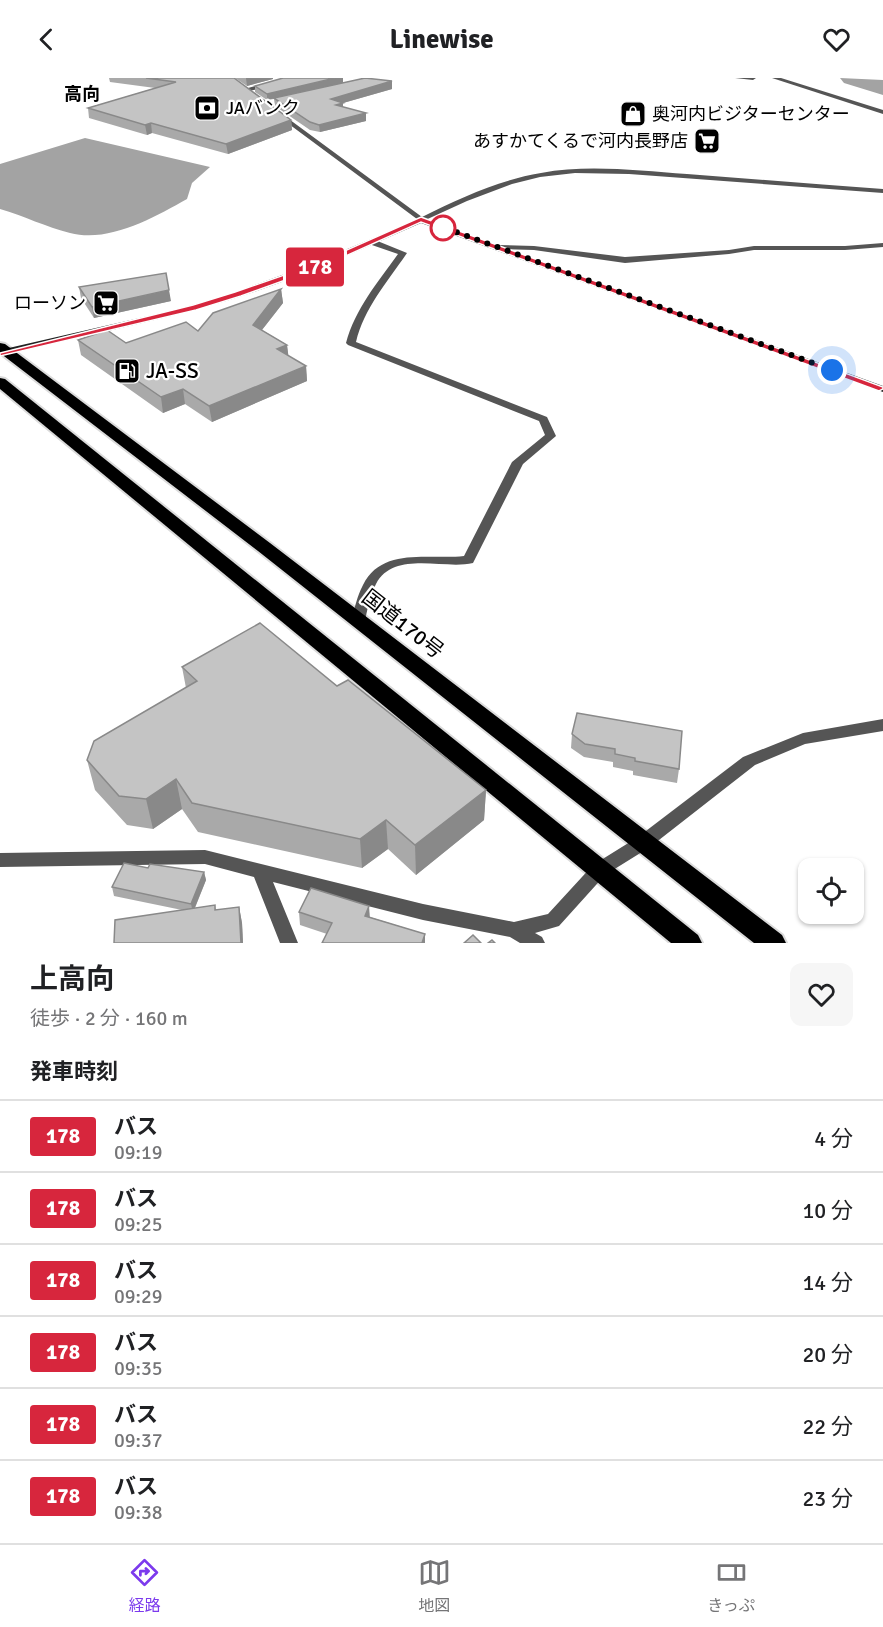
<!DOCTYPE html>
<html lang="ja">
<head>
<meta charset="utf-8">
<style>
  :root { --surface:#fff; --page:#f6f6f6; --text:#202124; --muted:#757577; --line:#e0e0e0; --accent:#7c3aed }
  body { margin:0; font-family:Signika,"Noto Sans JP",sans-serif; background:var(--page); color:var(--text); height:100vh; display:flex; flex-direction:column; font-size:22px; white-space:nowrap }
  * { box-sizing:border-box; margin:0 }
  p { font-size:20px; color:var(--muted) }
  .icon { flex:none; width:33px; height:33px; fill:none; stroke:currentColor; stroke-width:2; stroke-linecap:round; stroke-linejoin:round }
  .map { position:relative; height:865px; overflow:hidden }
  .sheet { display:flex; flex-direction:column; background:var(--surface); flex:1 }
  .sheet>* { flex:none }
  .badge { padding:0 12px; border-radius:4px; font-size:21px; line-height:39px }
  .buttons { position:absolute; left:798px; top:780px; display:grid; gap:12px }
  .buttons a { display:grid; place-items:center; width:66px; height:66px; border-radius:12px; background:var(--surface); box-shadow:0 2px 4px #0004; font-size:30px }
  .you { position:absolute; width:30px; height:30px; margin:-15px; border:4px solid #fff; border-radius:50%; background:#1a73e8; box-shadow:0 0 0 9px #1a73e833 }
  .map>.badge { position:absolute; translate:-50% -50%; box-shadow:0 0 0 3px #fff }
  h2 { padding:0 30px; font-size:22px; line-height:54px }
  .round { display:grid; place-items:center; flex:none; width:63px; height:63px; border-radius:12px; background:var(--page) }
  .headline { display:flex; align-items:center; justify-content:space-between; height:102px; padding:0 30px }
  h1 { font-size:28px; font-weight:700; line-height:45px }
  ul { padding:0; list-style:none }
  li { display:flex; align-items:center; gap:18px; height:72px; padding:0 30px; border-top:2px solid var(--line) }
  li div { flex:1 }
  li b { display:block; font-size:22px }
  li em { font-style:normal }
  li .badge { min-width:66px; font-weight:700; text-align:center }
  header { display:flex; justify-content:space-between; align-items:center; height:78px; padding:0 30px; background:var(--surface); font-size:27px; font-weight:700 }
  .tabs { display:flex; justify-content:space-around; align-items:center; height:84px; border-top:2px solid var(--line); background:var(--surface); font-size:16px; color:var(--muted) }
  .tabs a { display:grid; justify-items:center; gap:3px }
  .tabs .current { color:var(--accent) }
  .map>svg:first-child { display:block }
  .water { fill:#a3a3a3 }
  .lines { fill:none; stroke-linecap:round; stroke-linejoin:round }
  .river { fill:#a3a3a3; fill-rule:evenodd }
  .trunk-casing { stroke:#dbdbdb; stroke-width:4 }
  .minor { fill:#555; fill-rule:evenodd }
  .tertiary { fill:#555; fill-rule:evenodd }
  .secondary { fill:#222; fill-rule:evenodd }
  .trunk { fill:#000; fill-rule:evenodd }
  .wall { fill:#a9a9a9 }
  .shaded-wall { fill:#898989 }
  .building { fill:#c4c4c4; stroke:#898989; stroke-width:1.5 }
  .line { fill:#d7263d; stroke:#fff; stroke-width:1.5 }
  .walk { stroke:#000; stroke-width:6; stroke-dasharray:0 10.8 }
  .stop-dot { fill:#fff; stroke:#d7263d; stroke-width:3 }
  .labels { text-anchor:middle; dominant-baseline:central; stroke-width:4.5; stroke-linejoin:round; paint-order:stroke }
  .far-neighbourhood-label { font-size:18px; font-weight:bold; fill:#000; stroke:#fff }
  .far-poi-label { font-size:18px; fill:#000; stroke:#fff; text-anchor:start }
  .poi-label { font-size:21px; fill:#000; stroke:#fff; text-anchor:start }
  .street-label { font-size:21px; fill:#000; stroke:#fff }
</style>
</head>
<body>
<header><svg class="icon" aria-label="back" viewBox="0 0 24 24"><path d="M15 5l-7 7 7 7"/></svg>Linewise<svg class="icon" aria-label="heart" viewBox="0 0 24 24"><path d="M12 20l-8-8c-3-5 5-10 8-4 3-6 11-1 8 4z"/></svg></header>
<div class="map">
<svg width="883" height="865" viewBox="0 0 883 865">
  <rect width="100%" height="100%" fill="#fff"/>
  <!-- water -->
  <path class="water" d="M85 60 210 89 192 105 187 121C153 140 109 165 70 155 46 149 24 138 0 131V86Z"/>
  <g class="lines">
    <!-- river -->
    <polygon class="river" points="840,0 883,2 883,17 844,5"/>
    <!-- trunk casing -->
    <g class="trunk-casing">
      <g id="trunk">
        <polygon points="0,265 5,266 270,465 782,857 786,865 754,865 258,473 0,275"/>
        <polygon points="0,300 5,301 698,857 702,865 671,865 0,311"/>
      </g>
    </g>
    <!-- minor -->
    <g class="minor">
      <polygon points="284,0 292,0 269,9 244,14 241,12"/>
      <path d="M369 162H375L407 175C388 203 364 230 356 264L547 339 556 358 523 386 473 485C444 492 394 472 376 506 370 517 368 530 365 542L363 545H353L351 542C355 530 357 518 363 507 382 468 430 482 464 478L512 384 545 357 539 343 348 267 346 265C355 231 378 204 398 176L369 166Z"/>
      <polygon points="883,165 883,169 845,172 754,172 729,176 625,185 534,172 498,171 494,169 498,167 534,168 625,179 729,172 754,168 845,168"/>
      <polygon points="883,641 883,653 805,666 755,687 650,769 605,797 559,848 535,855 542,859 545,865 520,865 510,859 423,842 273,804 298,865 280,865 254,799 205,786 0,789 0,775 205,772 423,826 514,844 548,836 593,787 638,759 743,679 803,655"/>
    </g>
    <!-- tertiary -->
    <g class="tertiary">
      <polygon points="735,0 756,0 753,2"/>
      <polygon points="772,0 781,0 883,32 883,36"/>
      <path d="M278 36H282L422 139C460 120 499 102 541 95 589 86 639 93 687 96 752 101 818 106 883 111V115L629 96 575 95 540 99 512 106 467 123 421 144 278 38Z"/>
    </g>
    <!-- secondary -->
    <path class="secondary" d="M421 140 883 308V314L421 145C357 173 293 203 226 223 152 245 75 259 0 278V272L170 233 222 219 307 188Z"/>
    <!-- trunk -->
    <use href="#trunk" class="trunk"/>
  </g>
  <!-- wall -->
  <g class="wall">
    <polygon points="109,0 234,0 291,42 292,52 228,76 152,55 147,57 89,40 88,30 155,10 110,4"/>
    <polygon points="235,0 273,0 273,1 247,8"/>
    <polygon points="343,5 392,11 343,25 343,29 366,43 320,54 310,52 275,28 274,21 267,22 255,14 255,8"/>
    <polygon points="79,209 171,223 94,240 81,220"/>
    <polygon points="281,211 283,225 262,252 287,267 288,278 306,288 307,303 212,344 185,326 163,335 81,277 78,262 126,265 198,253"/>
    <polygon points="182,589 337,608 486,712 484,742 416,797 388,771 362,790 198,754 182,731 153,751 127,747 95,712 87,682 186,610"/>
    <polygon points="572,656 679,691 677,705 633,697 633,693 613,689 613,684 584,679 571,670"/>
    <polygon points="148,790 204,794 206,802 195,830 215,827 216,832 239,829 242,845 243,865 114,865 182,832 114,818 112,809"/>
    <polygon points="299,834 370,839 425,856 425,865 322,865 327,856 300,847"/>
  </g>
  <!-- shaded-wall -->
  <g class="shaded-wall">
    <polygon points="246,0 273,0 273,1 247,8"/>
    <polygon points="335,0 343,0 343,5 267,22 267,16"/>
    <polygon points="392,3 392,11 343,25 343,32 331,21"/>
    <polygon points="366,35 366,43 320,54 319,47"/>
    <polygon points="291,42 292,52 228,76 226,66"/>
    <polygon points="151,45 152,55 147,57 145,47"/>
    <polygon points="281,211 283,225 254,262 253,247"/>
    <polygon points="169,212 171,223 94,240 92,229"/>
    <polygon points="287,267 289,282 277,271"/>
    <polygon points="306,288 307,303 212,344 209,328"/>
    <polygon points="183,311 185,326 163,335 161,319"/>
    <polygon points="176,701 182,731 153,751 146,721"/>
    <polygon points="486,712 484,742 416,797 415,767"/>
    <polygon points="386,742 388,771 362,790 360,761"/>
    <polygon points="204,794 206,802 193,834 191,826"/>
    <polygon points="369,828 370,841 365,838"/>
    <polygon points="239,829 242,845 243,865 241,865"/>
    <polygon points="425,856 425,865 422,865"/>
  </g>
  <!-- building -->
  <g class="building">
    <polygon points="146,0 234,0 291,42 226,66 151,45 145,47 88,30 176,4"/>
    <polygon points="283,0 335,0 267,16 255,8"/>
    <polygon points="365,0 392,3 331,21 343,25 336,27 366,35 319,47 310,44 274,20"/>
    <polygon points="166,195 169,212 92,229 79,209"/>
    <polygon points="281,211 253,247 287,267 277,271 306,288 209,328 183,311 161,319 78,262 107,252 126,265 186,244 198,253 213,235"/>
    <polygon points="260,545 337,608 348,602 486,712 415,767 386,742 360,761 192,725 176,701 146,721 119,718 87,682 94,663 197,603 182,589"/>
    <polygon points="577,635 682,653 679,691 635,683 635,680 615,676 615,671 585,666 572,656"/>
    <polygon points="124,785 148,790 150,786 204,794 191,826 112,809"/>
    <polygon points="311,810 369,828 365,838 425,856 422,865 322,865 332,845 299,834"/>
    <polygon points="215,827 215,832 239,829 241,865 114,865 115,842"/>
    <polygon points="473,857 481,865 464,865"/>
    <polygon points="492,862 495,865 488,865"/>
  </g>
  <!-- line -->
  <polygon class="line" points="421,139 883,309 883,311 879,313 421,144 319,190 241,218 196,232 0,278 0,275 193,227 235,214 313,187"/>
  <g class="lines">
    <!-- walk -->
    <polyline class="walk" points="443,150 440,148 832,292"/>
  </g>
  <!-- icons -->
  <defs>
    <g id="bank-square" transform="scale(1.35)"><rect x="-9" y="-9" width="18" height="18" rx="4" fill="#000" stroke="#fff"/><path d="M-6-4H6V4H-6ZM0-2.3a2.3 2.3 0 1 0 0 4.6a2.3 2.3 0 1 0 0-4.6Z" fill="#fff"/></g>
    <g id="shop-square" transform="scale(1.35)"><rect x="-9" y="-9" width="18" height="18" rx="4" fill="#000" stroke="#fff"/><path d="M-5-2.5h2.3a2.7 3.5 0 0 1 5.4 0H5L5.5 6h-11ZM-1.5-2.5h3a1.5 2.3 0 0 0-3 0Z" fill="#fff"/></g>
    <g id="supermarket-square" transform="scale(1.35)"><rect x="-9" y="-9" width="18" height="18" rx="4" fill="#000" stroke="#fff"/><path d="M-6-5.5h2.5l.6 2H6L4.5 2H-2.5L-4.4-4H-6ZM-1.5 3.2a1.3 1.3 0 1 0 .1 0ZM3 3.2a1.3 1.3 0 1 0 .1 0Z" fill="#fff"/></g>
    <g id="fuel-square" transform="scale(1.35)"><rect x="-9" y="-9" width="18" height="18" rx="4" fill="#000" stroke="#fff"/><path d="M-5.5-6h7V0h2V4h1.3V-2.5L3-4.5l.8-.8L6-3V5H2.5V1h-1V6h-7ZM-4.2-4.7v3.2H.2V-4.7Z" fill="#fff"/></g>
  </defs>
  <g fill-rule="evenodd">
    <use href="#bank-square" x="207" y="30"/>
    <use href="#shop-square" x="633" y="36"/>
    <use href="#supermarket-square" x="707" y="63"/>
    <use href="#supermarket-square" x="106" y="225"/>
    <use href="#fuel-square" x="127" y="293"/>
  </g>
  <!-- markers -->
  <circle class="stop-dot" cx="443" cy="150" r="12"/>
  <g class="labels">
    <!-- far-neighbourhood labels -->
    <g class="far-neighbourhood-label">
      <text x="82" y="16">高向</text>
    </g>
    <!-- far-poi labels -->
    <g class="far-poi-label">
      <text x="226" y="30">JAバンク</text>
      <text x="652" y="36">奥河内ビジターセンター</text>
      <text x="688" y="63" text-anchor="end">あすかてくるで河内長野店</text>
      <text x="86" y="225" text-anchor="end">ローソン</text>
    </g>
    <!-- poi labels -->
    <g class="poi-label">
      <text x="146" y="293">JA-SS</text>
    </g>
    <!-- street labels -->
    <g class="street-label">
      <text transform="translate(403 546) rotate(38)">国道170号</text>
    </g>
  </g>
</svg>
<div class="buttons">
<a><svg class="icon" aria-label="locate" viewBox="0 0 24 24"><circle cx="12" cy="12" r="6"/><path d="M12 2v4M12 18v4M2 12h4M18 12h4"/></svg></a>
</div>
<div class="you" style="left:832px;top:292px"></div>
<b class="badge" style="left:315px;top:189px;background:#d7263d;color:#fff">178</b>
</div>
<section class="sheet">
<div class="headline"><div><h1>上高向</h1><p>徒歩 · 2 分 · 160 m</p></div><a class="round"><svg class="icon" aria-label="heart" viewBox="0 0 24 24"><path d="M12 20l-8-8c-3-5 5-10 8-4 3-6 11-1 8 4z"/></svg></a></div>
<h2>発車時刻</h2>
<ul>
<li><span class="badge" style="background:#d7263d;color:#fff">178</span><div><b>バス</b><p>09:19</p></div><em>4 分</em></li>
<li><span class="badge" style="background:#d7263d;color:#fff">178</span><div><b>バス</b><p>09:25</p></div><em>10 分</em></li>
<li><span class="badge" style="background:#d7263d;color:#fff">178</span><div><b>バス</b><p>09:29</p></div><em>14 分</em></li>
<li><span class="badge" style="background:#d7263d;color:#fff">178</span><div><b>バス</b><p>09:35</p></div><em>20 分</em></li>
<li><span class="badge" style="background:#d7263d;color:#fff">178</span><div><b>バス</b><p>09:37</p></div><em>22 分</em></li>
<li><span class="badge" style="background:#d7263d;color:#fff">178</span><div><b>バス</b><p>09:38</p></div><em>23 分</em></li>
</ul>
</section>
<nav class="tabs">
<a class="current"><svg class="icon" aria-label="directions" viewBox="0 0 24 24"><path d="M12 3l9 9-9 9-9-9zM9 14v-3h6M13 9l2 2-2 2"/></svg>経路</a>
<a><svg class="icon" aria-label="map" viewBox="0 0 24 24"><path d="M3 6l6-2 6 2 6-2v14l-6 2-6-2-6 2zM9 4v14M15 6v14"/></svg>地図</a>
<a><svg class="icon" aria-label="tickets" viewBox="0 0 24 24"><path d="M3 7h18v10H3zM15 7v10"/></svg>きっぷ</a>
</nav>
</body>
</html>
